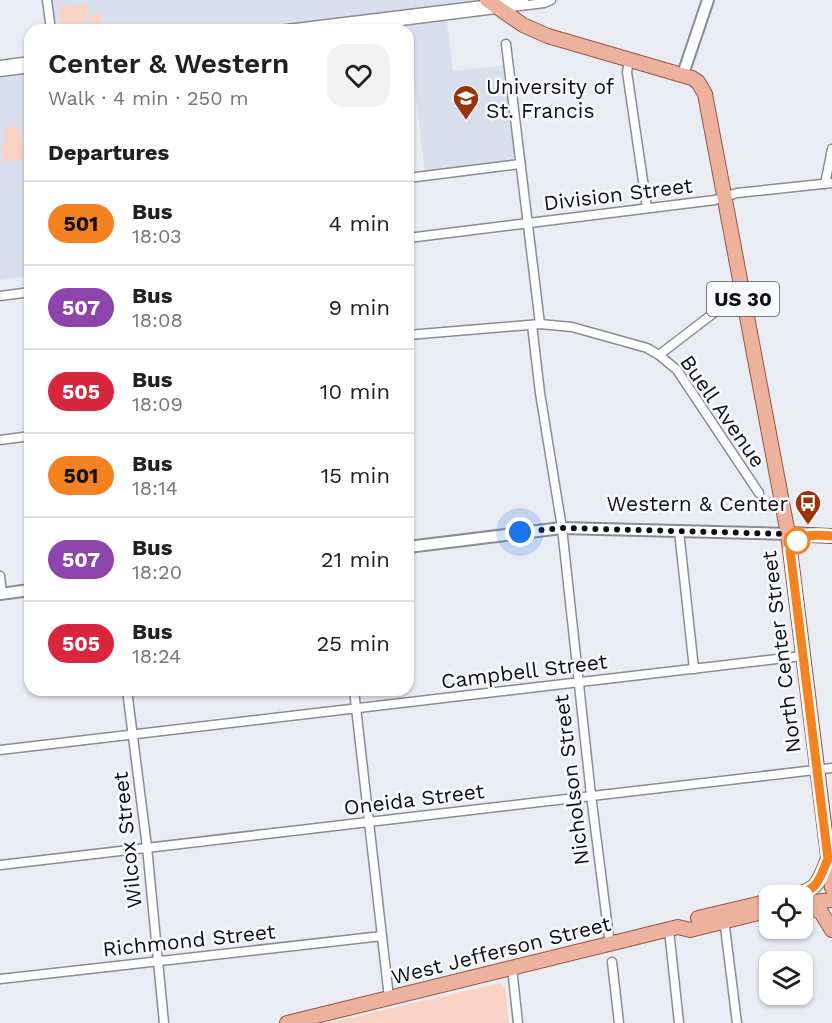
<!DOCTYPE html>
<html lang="en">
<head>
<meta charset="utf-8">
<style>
  :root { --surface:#fff; --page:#f2f2f2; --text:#202124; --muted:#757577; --line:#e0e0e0 }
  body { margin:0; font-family:"Work Sans",sans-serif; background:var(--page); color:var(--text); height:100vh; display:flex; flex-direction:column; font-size:22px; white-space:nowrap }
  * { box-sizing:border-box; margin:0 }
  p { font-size:20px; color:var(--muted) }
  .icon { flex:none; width:33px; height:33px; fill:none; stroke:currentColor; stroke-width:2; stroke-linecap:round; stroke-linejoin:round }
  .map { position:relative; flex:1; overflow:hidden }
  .panel { position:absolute; left:24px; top:24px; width:390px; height:672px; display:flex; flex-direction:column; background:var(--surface); border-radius:18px; box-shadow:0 2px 4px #0004 }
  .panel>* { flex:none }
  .badge { padding:0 12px; border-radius:20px; font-size:21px; line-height:39px }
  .fabs { position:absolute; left:759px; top:885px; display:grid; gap:12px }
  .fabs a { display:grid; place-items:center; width:54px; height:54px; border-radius:12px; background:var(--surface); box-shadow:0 2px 4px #0004; font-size:30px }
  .you { position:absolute; width:30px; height:30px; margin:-15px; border:4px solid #fff; border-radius:50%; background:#1a73e8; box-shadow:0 0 0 9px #1a73e833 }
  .map>.badge { position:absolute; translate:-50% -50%; box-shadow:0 0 0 3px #fff }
  h2 { padding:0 24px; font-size:22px; line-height:54px }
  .round { display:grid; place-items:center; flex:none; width:63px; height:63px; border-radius:18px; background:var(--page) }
  .overview { display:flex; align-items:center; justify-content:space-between; height:102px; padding:0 24px }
  h1 { font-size:28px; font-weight:600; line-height:45px }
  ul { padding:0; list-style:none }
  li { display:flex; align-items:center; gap:18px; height:84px; padding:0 24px; border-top:2px solid var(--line) }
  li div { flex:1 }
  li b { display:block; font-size:22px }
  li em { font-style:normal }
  li .badge { min-width:66px; font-weight:700; text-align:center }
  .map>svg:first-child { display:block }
  .built { fill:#dadfee }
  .green { fill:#fbd3c6 }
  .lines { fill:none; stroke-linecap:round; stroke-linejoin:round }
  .minor-casing { stroke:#8a8c93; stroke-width:11 }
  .tertiary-casing { stroke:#8a8c93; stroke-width:14 }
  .primary-casing { stroke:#975742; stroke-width:16 }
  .minor { stroke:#fff; stroke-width:8 }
  .tertiary { stroke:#fff; stroke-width:10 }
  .primary { stroke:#edb29e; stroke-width:14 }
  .line-casing { stroke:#fff; stroke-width:14 }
  .line { stroke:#f58220; stroke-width:9 }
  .walk { stroke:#0e0e11; stroke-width:6; stroke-dasharray:0 10.8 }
  .stop-dot { fill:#fff; stroke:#f58220; stroke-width:3 }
  .labels { text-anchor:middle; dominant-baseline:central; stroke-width:5; stroke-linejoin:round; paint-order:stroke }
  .shield { fill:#f8fafe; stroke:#545558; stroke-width:1.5 }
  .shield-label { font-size:20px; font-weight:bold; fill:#0e0e11 }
  .poi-label { font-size:21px; fill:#0e0e11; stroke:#f8fafe; text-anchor:start }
  .street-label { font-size:21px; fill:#0e0e11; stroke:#f8fafe }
</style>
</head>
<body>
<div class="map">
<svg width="832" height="1023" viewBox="0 0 832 1023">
  <rect width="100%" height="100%" fill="#eaecf4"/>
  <!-- built -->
  <g class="built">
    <polygon points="50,0 484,0 487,3 445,8 453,71 507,65 520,163 425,174 414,79 408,79 408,30 382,30 380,16 345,30 53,30"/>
    <polygon points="30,74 30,276 0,280 0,78"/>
  </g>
  <!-- green -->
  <g class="green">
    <polygon points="89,4 87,6 88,14 76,30 62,30 59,7"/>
    <polygon points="101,13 102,30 80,30 91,16"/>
    <polygon points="18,125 23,146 26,153 20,161 4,161 1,147 6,141 4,129"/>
    <polygon points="500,983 505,987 509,1023 327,1023"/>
  </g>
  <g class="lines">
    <!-- minor casing -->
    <g class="minor-casing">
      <g id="minor">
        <polyline points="47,0 51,30"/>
        <polyline points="279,30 524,0"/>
        <polyline points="330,30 544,3 551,0"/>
        <polyline points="506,44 540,324"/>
        <polyline points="629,60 627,72 647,208"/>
        <polyline points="0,65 30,61"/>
        <polyline points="0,72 30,68"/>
        <polyline points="408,178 520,164"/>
        <polyline points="825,184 832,149"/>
        <polyline points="408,238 715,200 737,193 832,183"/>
        <polyline points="0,296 30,292"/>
        <polyline points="532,325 540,393 562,528 591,795 610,945"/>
        <polyline points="408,335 540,324 572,327 647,348 659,355 677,370 759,493"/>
        <polyline points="659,355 741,292"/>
        <polyline points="0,440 30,436"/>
        <polyline points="679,531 694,669"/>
        <polyline points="0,576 2,593"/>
        <polyline points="127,690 147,847 164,1023"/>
        <polyline points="354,690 389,998"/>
        <polyline points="0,750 802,656"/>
        <polyline points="0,865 832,768"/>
        <polyline points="724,919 737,1023"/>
        <polyline points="669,930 679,1023"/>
        <polyline points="612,962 619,1023"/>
        <polyline points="512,968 518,1023"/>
        <polyline points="0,979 382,936"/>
      </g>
    </g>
    <!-- tertiary casing -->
    <g class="tertiary-casing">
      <g id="tertiary">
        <polyline points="683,74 708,0"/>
        <polyline points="408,547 562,528 788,534"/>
        <polyline points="0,594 30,590"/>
      </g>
    </g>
    <!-- primary casing -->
    <g class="primary-casing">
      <g id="primary">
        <polyline points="487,0 523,25 548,36 692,78 698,82 705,94 788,534 832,888"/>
        <polyline points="788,534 832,536"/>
        <path d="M791 896C817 890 818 884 827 861"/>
        <polyline points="805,903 832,900"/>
        <polyline points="802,904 821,912 832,930"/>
        <polyline points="698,918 770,901"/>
        <polyline points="287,1023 678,927 690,930 770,910"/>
      </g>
    </g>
    <!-- minor -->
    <use href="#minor" class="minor"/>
    <!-- tertiary -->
    <use href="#tertiary" class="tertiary"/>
    <!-- primary -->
    <use href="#primary" class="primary"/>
  </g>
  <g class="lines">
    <!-- line casing -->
    <g class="line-casing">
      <path id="line" d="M791 896C819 889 817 884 828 859L790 550C804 532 811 535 832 536"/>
    </g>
    <!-- line -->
    <use href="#line" class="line"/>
    <!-- walk -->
    <polyline class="walk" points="520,532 562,528 788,534 789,540 797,541"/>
  </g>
  <!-- icons -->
  <defs>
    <g id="university-pin" transform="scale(1.35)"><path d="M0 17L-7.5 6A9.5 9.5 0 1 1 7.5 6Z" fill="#9a3408" stroke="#f8fafe"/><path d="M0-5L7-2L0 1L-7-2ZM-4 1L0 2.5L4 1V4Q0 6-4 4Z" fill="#fff"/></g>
    <g id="bus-pin" transform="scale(1.35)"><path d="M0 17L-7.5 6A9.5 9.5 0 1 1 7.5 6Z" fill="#9a3408" stroke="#f8fafe"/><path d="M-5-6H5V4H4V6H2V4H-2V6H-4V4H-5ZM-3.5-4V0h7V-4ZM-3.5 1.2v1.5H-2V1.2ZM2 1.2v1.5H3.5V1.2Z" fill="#fff"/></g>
  </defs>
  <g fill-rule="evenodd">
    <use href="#university-pin" x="466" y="98"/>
    <use href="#bus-pin" x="808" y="503"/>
  </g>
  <!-- markers -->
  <circle class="stop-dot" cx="797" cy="541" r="12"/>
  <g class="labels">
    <!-- shield labels -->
    <rect class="shield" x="707" y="282" width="72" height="34" rx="4.5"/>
    <g class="shield-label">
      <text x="743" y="299">US 30</text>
    </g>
    <!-- poi labels -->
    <g class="poi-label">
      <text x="486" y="86">University of<tspan x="486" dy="24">St. Francis</tspan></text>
      <text x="788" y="503" text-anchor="end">Western &amp; Center</text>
    </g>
    <!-- street labels -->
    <g class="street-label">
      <text transform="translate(618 194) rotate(-7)">Division Street</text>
      <text transform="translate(723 411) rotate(55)">Buell Avenue</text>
      <text transform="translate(781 652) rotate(-97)">North Center Street</text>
      <text transform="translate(524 671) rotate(-7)">Campbell Street</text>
      <text transform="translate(571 780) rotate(-97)">Nicholson Street</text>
      <text transform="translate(414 799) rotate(-7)">Oneida Street</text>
      <text transform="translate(127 840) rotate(-96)">Wilcox Street</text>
      <text transform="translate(189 940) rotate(-6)">Richmond Street</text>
      <text transform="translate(501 950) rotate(-14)">West Jefferson Street</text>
    </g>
  </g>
</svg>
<div class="fabs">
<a><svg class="icon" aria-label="locate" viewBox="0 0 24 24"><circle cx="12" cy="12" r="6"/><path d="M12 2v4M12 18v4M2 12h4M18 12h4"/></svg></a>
<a><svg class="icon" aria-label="layers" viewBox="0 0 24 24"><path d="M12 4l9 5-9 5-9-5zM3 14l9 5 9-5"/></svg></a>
</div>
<div class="you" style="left:520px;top:532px"></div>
<section class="panel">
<div class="overview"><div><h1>Center &amp; Western</h1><p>Walk · 4 min · 250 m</p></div><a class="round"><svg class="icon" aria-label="heart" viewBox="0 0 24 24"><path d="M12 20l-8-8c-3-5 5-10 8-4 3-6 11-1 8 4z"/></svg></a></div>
<h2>Departures</h2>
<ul>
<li><span class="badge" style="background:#f58220;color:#111">501</span><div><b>Bus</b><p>18:03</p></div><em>4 min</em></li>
<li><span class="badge" style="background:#8e44ad;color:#fff">507</span><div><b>Bus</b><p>18:08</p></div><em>9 min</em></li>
<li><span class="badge" style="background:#d7263d;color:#fff">505</span><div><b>Bus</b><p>18:09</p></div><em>10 min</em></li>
<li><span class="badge" style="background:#f58220;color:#111">501</span><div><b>Bus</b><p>18:14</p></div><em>15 min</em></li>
<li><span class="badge" style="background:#8e44ad;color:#fff">507</span><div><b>Bus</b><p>18:20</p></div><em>21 min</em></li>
<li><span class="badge" style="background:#d7263d;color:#fff">505</span><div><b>Bus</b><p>18:24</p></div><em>25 min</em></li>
</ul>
</section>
</div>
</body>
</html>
